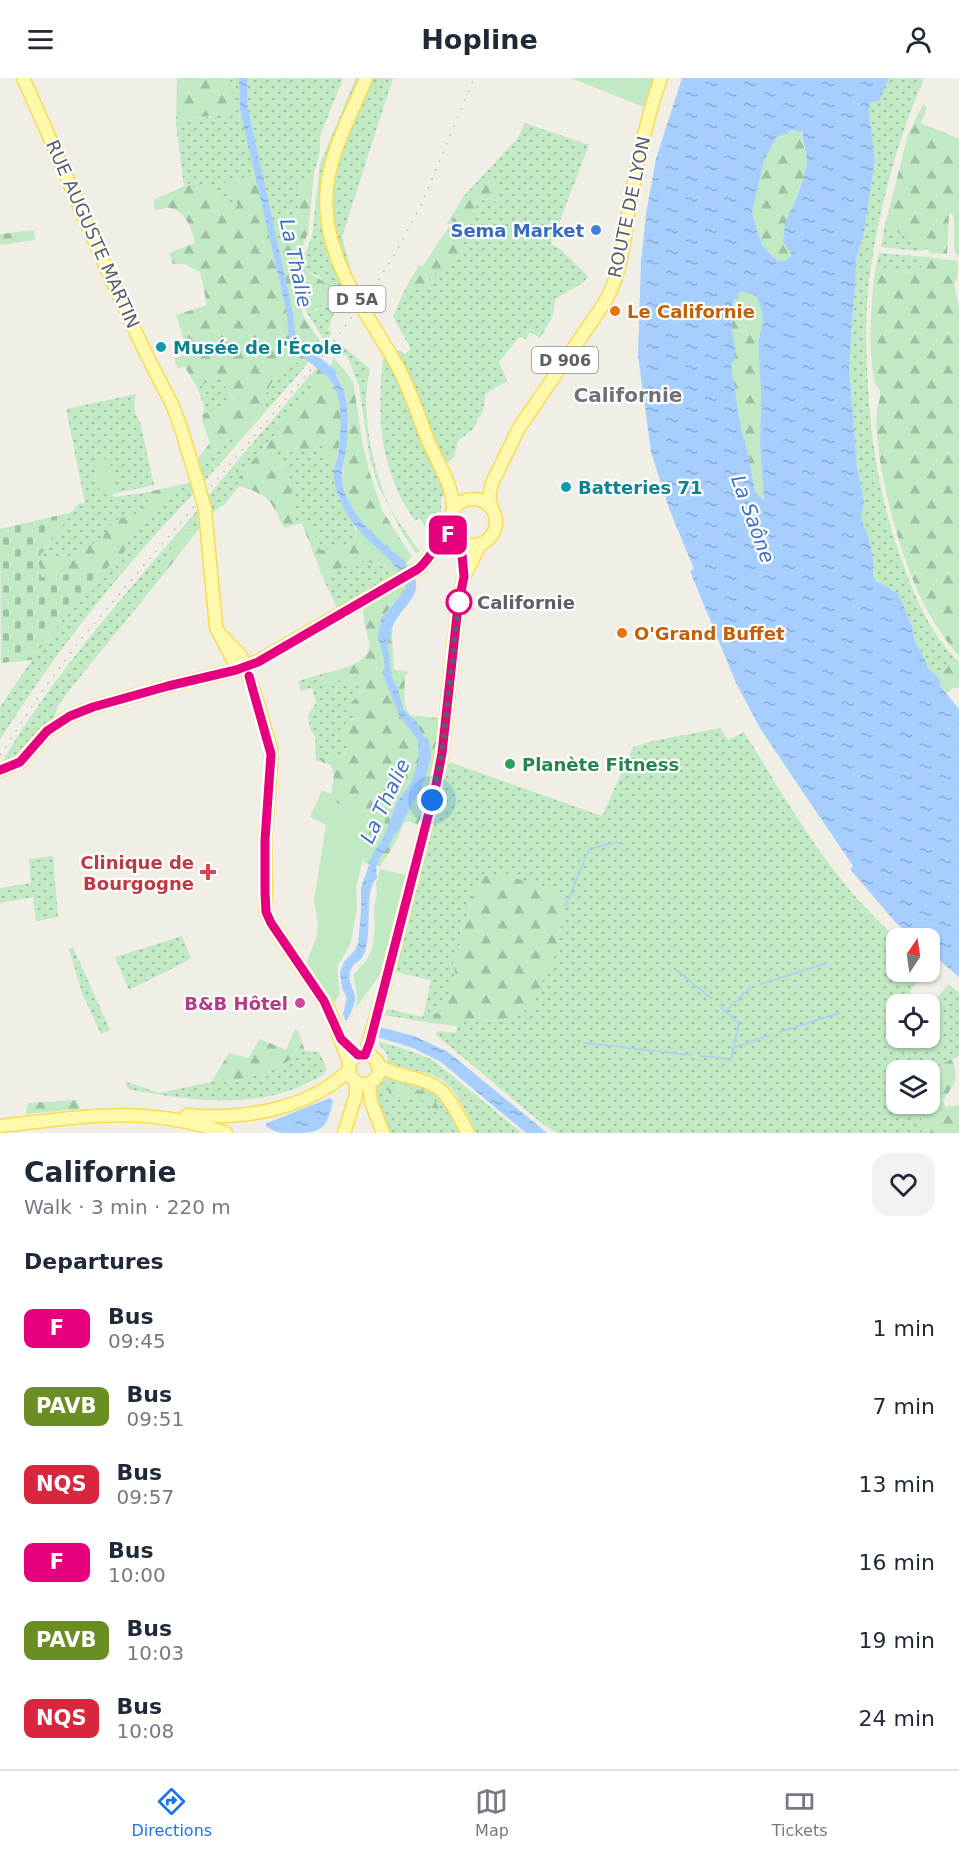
<!DOCTYPE html>
<html lang="en">
<head>
<meta charset="utf-8">
<style>
  :root { --surface:#fff; --page:#f2f2f3; --text:#1f2937; --muted:#747a83; --line:#e0e1e3; --accent:#1a73e8 }
  body { margin:0; font-family:"DejaVu Sans",sans-serif; background:var(--page); color:var(--text); height:100vh; display:flex; flex-direction:column; font-size:22px; white-space:nowrap }
  * { box-sizing:border-box; margin:0 }
  p { font-size:20px; color:var(--muted) }
  .icon { flex:none; width:33px; height:33px; fill:none; stroke:currentColor; stroke-width:2; stroke-linecap:round; stroke-linejoin:round }
  .map { position:relative; height:1055px; overflow:hidden }
  .sheet { display:flex; flex-direction:column; background:var(--surface); flex:1 }
  .sheet>* { flex:none }
  .badge { padding:0 12px; border-radius:9px; font-size:21px; line-height:39px }
  .needle { width:39px; rotate:13deg }
  .tools { position:absolute; left:886px; top:850px; display:grid; gap:12px }
  .tools a { display:grid; place-items:center; width:54px; height:54px; border-radius:12px; background:var(--surface); box-shadow:0 2px 4px #0004; font-size:30px }
  .you { position:absolute; width:30px; height:30px; margin:-15px; border:4px solid #fff; border-radius:50%; background:#1a73e8; box-shadow:0 0 0 9px #1a73e833 }
  .map>.badge { position:absolute; translate:-50% -50%; box-shadow:0 0 0 3px #fff }
  h2 { padding:0 24px; font-size:22px; line-height:54px }
  .round { display:grid; place-items:center; flex:none; width:63px; height:63px; border-radius:18px; background:var(--page) }
  .head { display:flex; align-items:center; justify-content:space-between; height:102px; padding:0 24px }
  h1 { font-size:28px; font-weight:600; line-height:45px }
  ul { padding:0; list-style:none }
  li { display:flex; align-items:center; gap:18px; height:78px; padding:0 24px }
  li div { flex:1 }
  li b { display:block; font-size:22px }
  li em { font-style:normal }
  li .badge { min-width:66px; font-weight:700; text-align:center }
  header { display:flex; justify-content:space-between; align-items:center; height:78px; padding:0 24px; background:var(--surface); font-size:27px; font-weight:600 }
  .dock { display:flex; justify-content:space-around; align-items:center; height:84px; border-top:2px solid var(--line); background:var(--surface); font-size:16px; color:var(--muted) }
  .dock a { display:grid; justify-items:center; gap:3px }
  .dock .selected { color:var(--accent) }
  .map>svg:first-child { display:block }
  .grass { fill:url(#grass-dots) }
  .forest { fill:url(#forest-firs) }
  .cemetery { fill:url(#cemetery-stones) }
  .park { fill:#c0e9c4 }
  .water { fill:url(#water-ripples); fill-rule:evenodd }
  .lines { fill:none; stroke-linecap:round; stroke-linejoin:round }
  .stream { stroke:#a6cfff; stroke-width:1.5 }
  .river { stroke:#a6cfff; stroke-width:10 }
  .major-casing { stroke:#f9db55; stroke-width:15 }
  .major { stroke:#fffaab; stroke-width:12 }
  .rail { stroke:#b6b7b7; stroke-width:1.5; stroke-dasharray:1.5 8; stroke-linecap:butt }
  .major-bridge-casing { stroke:#f9db55; stroke-width:15; stroke-linecap:butt }
  .major-bridge { stroke:#fffaab; stroke-width:12 }
  .line-casing { stroke:#fff; stroke-width:14 }
  .line { stroke:#e6007e; stroke-width:9 }
  .walk { stroke:#5c6066; stroke-width:6; stroke-dasharray:0 10.8 }
  .shop-dot { fill:#3f7fe0; stroke:#fff; stroke-width:2 }
  .food-dot { fill:#e8710a; stroke:#fff; stroke-width:2 }
  .culture-dot { fill:#0f9aa8; stroke:#fff; stroke-width:2 }
  .stop-dot { fill:#fff; stroke:#e6007e; stroke-width:3 }
  .leisure-dot { fill:#2e9e5b; stroke:#fff; stroke-width:2 }
  .health-dot { fill:#e0444e; stroke:#fff; stroke-width:2 }
  .hotel-dot { fill:#d1479c; stroke:#fff; stroke-width:2 }
  .labels { text-anchor:middle; dominant-baseline:central; stroke-width:4.5; stroke-linejoin:round; paint-order:stroke }
  .shield { fill:#fff; stroke:#8d9094; stroke-width:1.5 }
  .shield-label { font-size:16px; font-weight:bold; fill:#5c6066 }
  .street-label { font-size:18px; fill:#5c6066; stroke:#fff }
  .shop-label { font-size:18px; font-weight:bold; fill:#366cbe; stroke:#fff; text-anchor:end }
  .food-label { font-size:18px; font-weight:bold; fill:#c56008; stroke:#fff; text-anchor:start }
  .culture-label { font-size:18px; font-weight:bold; fill:#0d838f; stroke:#fff; text-anchor:start }
  .stop-label { font-size:18px; font-weight:bold; fill:#5c6066; stroke:#fff; text-anchor:start }
  .leisure-label { font-size:18px; font-weight:bold; fill:#27864d; stroke:#fff; text-anchor:start }
  .health-label { font-size:18px; font-weight:bold; fill:#be3a42; stroke:#fff; text-anchor:end }
  .hotel-label { font-size:18px; font-weight:bold; fill:#b23c85; stroke:#fff; text-anchor:end }
  .water-label { font-size:20px; font-style:italic; fill:#3f71c1; stroke:#fff }
  .neighbourhood-label { font-size:20px; font-weight:bold; fill:#6d7278; stroke:#fff }
</style>
</head>
<body>
<header><svg class="icon" aria-label="menu" viewBox="0 0 24 24"><path d="M4 6h16M4 12h16M4 18h16"/></svg>Hopline<svg class="icon" aria-label="person" viewBox="0 0 24 24"><circle cx="12" cy="8" r="4"/><path d="M4 21q1-7 8-7t8 7"/></svg></header>
<div class="map">
<svg width="959" height="1055" viewBox="0 0 959 1055">
  <defs>
    <pattern id="grass-dots" width="8" height="8" patternUnits="userSpaceOnUse" patternTransform="scale(1.5)"><rect width="8" height="8" fill="#c0e9c4"/><path d="M2 2h.1M6 6h.1" fill="none" stroke="#9fc0a3" stroke-width="1.8" stroke-linecap="round"/></pattern>
    <pattern id="forest-firs" width="22" height="20" patternUnits="userSpaceOnUse" patternTransform="scale(1.5)"><rect width="22" height="20" fill="#c0e9c4"/><path d="M5 1l3.5 6h-7zM16 11l3.5 6h-7z" fill="#9fc0a3"/></pattern>
    <pattern id="cemetery-stones" width="16" height="16" patternUnits="userSpaceOnUse" patternTransform="scale(1.5)"><rect width="16" height="16" fill="#c0e9c4"/><path d="M2 7V4a2 2 0 0 1 4 0v3zM10 15v-3a2 2 0 0 1 4 0v3z" fill="#9fc0a3"/></pattern>
    <pattern id="water-ripples" width="26" height="14" patternUnits="userSpaceOnUse" patternTransform="scale(1.5)"><rect width="26" height="14" fill="#a6cfff"/><path d="M2 4q2-2 4 0t4 0M15 11q2-2 4 0t4 0" fill="none" stroke="#8aabd2"/></pattern>
  </defs>
  <rect width="100%" height="100%" fill="#f0eee5"/>
  <!-- grass -->
  <g class="grass">
    <polygon points="230,0 239,0 240,32 255,94 234,104 224,105 238,127 236,130 229,131 209,107 192,105 184,108 176,46 188,40 211,39"/>
    <path d="M247 0H343L320 58V74L314 95 311 97 309 103 301 108C300 115 300 125 297 132 292 146 283 154 278 170L247 26Z"/>
    <polygon points="356,0 362,0 322,137 325,162 343,211 328,251 332,255 326,265 307,235 318,232 322,200 303,191 300,187 312,159 320,86"/>
    <path d="M370 0H393L342 159 354 204C336 165 327 124 337 81Z"/>
    <path d="M889 0H924C918 16 911 31 906 46 889 95 877 146 870 196 865 228 866 260 867 292 870 361 880 427 905 491 918 527 932 557 959 584L949 587 939 600 928 591 922 575 915 564 912 548 898 515 873 501 874 487 869 460 861 440 864 423 857 388 849 288 857 177 863 160 875 83 869 34 870 25 879 23Z"/>
    <polygon points="525,45 589,67 551,166 560,171 588,198 584,204 555,221 553,238 540,260 530,254 526,261 519,259 499,284 507,303 485,316 484,330 473,351 458,363 454,379 444,387 415,312 394,273 401,273 405,276 411,271 393,239 404,213 423,208 437,193 469,151 472,136 478,124 488,120 497,124 499,112 459,135 452,146 447,146 463,119 517,61"/>
    <polygon points="885,147 929,171 917,173 881,169"/>
    <path d="M879 175 926 179 920 192C908 196 895 194 882 190L875 193Z"/>
    <path d="M338 264 370 291C360 328 372 388 387 423 395 441 409 458 420 474L416 475 402 454 378 407 370 381 359 308 348 280 336 270 335 267Z"/>
    <path d="M306 280 309 282 303 291 203 405 197 389 217 366 238 358 267 332C266 330 264 326 264 323 264 315 281 288 288 285 292 284 293 285 298 285Z"/>
    <path d="M383 280 387 281C411 323 424 371 446 415L441 419V447L436 457 429 453 419 440 415 443C379 390 377 342 383 280Z"/>
    <path d="M311 296 316 309C296 326 284 348 267 366 256 378 246 388 237 403L239 408 225 426 213 434 207 419Z"/>
    <polygon points="219,298 235,324 203,336 204,329 197,309"/>
    <polygon points="136,316 134,326 135,335 140,344 154,407 112,416 115,419 143,415 149,422 133,440 102,464 76,480 59,478 49,481 38,480 78,426 85,425 66,331"/>
    <path d="M320 364H328V381L336 382C334 396 334 407 339 420 348 438 358 442 355 464L342 470 321 472 309 444 292 445 296 430 295 425 286 393 276 376 275 369 313 372Z"/>
    <path d="M192 405 195 414C122 490 56 572 0 662V629L45 563 105 492 124 474 132 454 179 407Z"/>
    <path d="M200 429 203 446 195 456 190 452 160 485 167 492 67 615 57 630 54 640 23 676 1 686C56 592 130 511 200 429Z"/>
    <polygon points="359,482 387,489 394,499 359,520 337,530 322,498"/>
    <polygon points="322,596 326,604 342,602 363,606 357,620 363,635 361,640 350,641 347,675 340,678 323,679 322,684 316,683 315,658 310,652 308,637 316,625 312,610 301,613 298,603"/>
    <path d="M720 650 728 662 744 654C788 725 833 806 898 861L897 894H927L910 913 912 927H897V960H930V928L949 906 959 915V978L928 993H897V1026H921L922 1055H558L544 1047 435 956 438 953 456 955 458 940 493 943 531 929 552 882 565 827 549 811 526 804 470 825 468 839 460 854 461 865 454 874 453 882 455 895 448 921 440 934 434 936 432 945 384 937 387 931 423 939 431 902 395 894 431 746 449 684 602 738 633 669 653 663Z"/>
    <polygon points="53,778 58,839 36,843 33,819 0,825 0,810 31,805 29,781"/>
    <polygon points="182,858 191,881 129,912 115,879"/>
    <polygon points="73,869 110,952 101,956 82,915 69,871"/>
    <path d="M381 964 402 970 433 982 522 1055H477C465 1035 457 1006 433 997 418 992 402 991 388 984L387 976 378 965Z"/>
    <path d="M305 973 319 974 327 991C323 999 313 1002 305 1006 250 1032 188 1022 131 1012L127 1010 126 1004 160 1015 211 1004H233L259 995 266 996Z"/>
    <polygon points="387,999 423,1007 441,1017 465,1055 388,1055 379,1026 374,1022 373,1009"/>
  </g>
  <!-- forest -->
  <g class="forest">
    <polygon points="177,0 230,0 234,36 188,40 176,46"/>
    <path d="M923 26 927 30 921 45 959 61V177H956C951 163 958 148 952 135L949 136 947 176 930 175 928 171 885 147 908 57Z"/>
    <polygon points="792,52 801,54 807,83 803,102 793,125 792,177 786,182 778,183 762,167 752,135 764,83 776,60"/>
    <path d="M255 94 287 236C289 254 288 271 306 280L298 285C293 285 292 284 288 285 281 288 264 315 264 323 264 326 266 330 267 332L238 358 217 366 197 389 195 384 210 365 202 343 203 336 235 323 219 299 197 309 184 288 178 291 174 281 188 275 176 237 207 227 200 194 185 186H173L169 175 195 165C193 152 185 133 170 130 166 129 159 132 155 133L153 122 192 105 209 107 229 131 236 130 238 127 223 105 234 104Z"/>
    <polygon points="314,95 308,155 296,184 293,211 304,239 319,262 313,277 302,269 295,259 293,235 278,170 283,154 290,147 298,131 301,108 309,103 311,97"/>
    <polygon points="491,100 499,112 498,124 488,120 478,124 472,136 469,151 460,175 452,188 437,193 423,208 404,213 419,187 422,189 470,117"/>
    <polygon points="34,152 35,162 0,167 0,156"/>
    <path d="M926 179 957 183C959 191 958 199 954 206L959 230V578C919 533 899 471 886 413 884 403 881 392 880 382 878 367 875 347 877 332 878 325 881 321 880 314 879 309 875 307 874 302 868 269 871 226 875 193L882 190C895 194 908 197 920 192Z"/>
    <path d="M300 187C306 196 321 199 331 210 330 223 319 232 307 235 300 217 297 205 300 187Z"/>
    <path d="M740 214H746L756 218 762 233 763 243 758 265 761 314 760 368 764 423 755 413 748 374 741 350 731 287C744 272 719 240 740 214Z"/>
    <polygon points="334,280 353,303 362,363 370,396 382,432 412,479 406,486 363,447 353,433 342,406 345,364 349,347 347,323 340,302 330,289"/>
    <path d="M318 289C346 312 344 350 336 382L328 381 324 374 328 369V364H320L313 372 276 369V376L286 393 295 425 296 430 292 444H299L303 439 309 444 321 472 342 470 355 464 356 449 390 480 400 496 394 499 387 489 359 482 322 498 302 445 284 450C270 421 271 418 239 408L237 403C248 385 258 378 270 363 284 344 297 325 315 309L311 296Z"/>
    <path d="M179 407 132 454 124 474 105 492 41 499 38 480 49 481 59 478 76 480 86 466 102 464C106 449 117 436 133 440L149 422 143 415Z"/>
    <polygon points="191,452 195,456 167,492 160,486 183,454"/>
    <path d="M404 502 406 511 387 533 380 544 393 543 392 560 394 592 407 593 408 596 405 598C405 611 402 626 410 637L437 640 441 651 425 737 418 747 408 743 403 746 397 762 380 789 365 785 363 781 382 756 373 743 371 758 369 757 366 747V735L360 729H343L336 724 338 719 331 716 334 697 331 687 322 684 323 679 340 678 347 675V666L342 664C342 647 343 642 361 640L363 635 351 633 349 626 357 620 362 606 342 602 326 604 322 596C337 592 374 586 369 563 366 551 363 542 363 530Z"/>
    <polygon points="959,585 959,610 953,610 947,615 941,609 939,600 949,587"/>
    <polygon points="502,796 549,811 566,827 553,882 531,929 516,938 493,943 458,940 457,948 432,945 434,936 440,934 448,921 455,895 453,882 454,874 461,865 460,854 468,839 474,811 482,798"/>
    <polygon points="295,951 298,953 305,973 266,996 259,995 232,1004 211,1004 229,975 248,980 260,961 286,972"/>
    <path d="M952 981C959 1003 955 1004 943 1023L946 1029 959 1027V1055H922L921 1026H930V993H928Z"/>
    <path d="M390 1006 423 1013 432 1018 444 1040 441 1041C424 1015 418 1024 391 1017L387 1011Z"/>
    <polygon points="77,1022 80,1031 26,1036 28,1025"/>
  </g>
  <!-- cemetery -->
  <polygon class="cemetery" points="73,434 38,480 41,499 105,492 45,563 32,582 1,585 0,451"/>
  <!-- park -->
  <g class="park">
    <polygon points="571,0 655,0 644,29"/>
    <polygon points="109,380 116,412 100,415 94,384"/>
    <polygon points="322,712 338,719 336,724 343,729 360,729 366,735 366,747 369,757 371,758 373,743 378,733 386,739 382,756 363,781 356,810 357,831 350,867 337,889 340,916 334,925 309,891 307,883 317,858 318,845 314,822 326,747 310,739"/>
    <polygon points="380,791 406,797 381,895 356,930 357,917 353,897 366,883 372,871 375,850 374,828 377,818 376,806"/>
  </g>
  <!-- water -->
  <g class="water">
    <path d="M239 0H247V26L293 235C295 256 294 263 313 277L309 282C287 271 289 259 287 236L240 32Z"/>
    <path d="M682 0H889L879 23 870 25 869 34 875 83 863 160 857 177 849 288 857 388 864 423 861 440 869 460 874 487 873 501 898 515 912 548 915 564 922 575 928 590 939 600 941 609 959 631V899L930 874V861H915L896 845 850 791 853 788 761 652 736 605 690 493 694 491 670 433 651 374 638 278 641 183 646 136 656 81ZM792 52 802 54 807 83 803 102 785 147 783 163 792 177 786 182 778 183 762 167 752 135 764 83 776 60ZM740 214H746L756 218 762 233 763 243 758 265 761 314 760 368 764 423 755 413 748 374 741 350 731 287C745 271 718 240 740 214Z"/>
    <path d="M322 284C353 305 350 343 345 377 343 387 340 399 343 409 355 445 377 459 404 483L409 490 400 496C391 480 378 471 365 459 351 445 337 422 334 402 332 391 338 381 339 370 342 340 344 310 318 289Z"/>
    <path d="M411 498 414 509 389 541 387 554 391 597 397 609 404 633 416 643 424 660 426 673 417 706 403 730 391 765 382 776 376 789 377 800C366 810 370 840 368 855 367 862 367 871 363 878 359 886 352 883 350 896 349 906 353 909 355 918 357 923 349 940 346 943L343 936 347 920 342 910 340 894 344 884 355 872 358 866 361 834V810L372 778 385 756 397 724 411 705 419 682 418 662 399 637 383 597 385 586 378 559 381 541 406 511 404 502Z"/>
    <polygon points="380,949 414,958 448,974 547,1055 526,1055 441,984 413,970 377,959"/>
    <path d="M330 1020 333 1023C327 1051 322 1055 294 1055 283 1055 275 1055 266 1048L267 1045Z"/>
  </g>
  <g class="lines">
    <!-- stream -->
    <g class="stream">
      <polyline points="566,827 589,771 618,764"/>
      <polyline points="677,892 712,921"/>
      <polyline points="761,906 827,885"/>
      <polyline points="726,933 751,909"/>
      <polyline points="780,954 839,935"/>
      <polyline points="584,965 691,977"/>
      <polyline points="736,969 769,957"/>
      <polyline points="700,978 731,981 739,945 720,929"/>
    </g>
    <!-- river -->
    <g class="river">
      <polyline points="301,271 331,295"/>
      <path d="M386 557C386 532 418 520 410 501"/>
      <polyline points="393,752 421,697 426,678 424,664"/>
    </g>
    <!-- major casing -->
    <g class="major-casing">
      <g id="major">
        <path d="M23 0C73 109 115 220 172 326L180 347 198 406"/>
        <path d="M366 0C353 33 334 66 328 102 316 174 365 230 398 289 410 312 418 336 427 360 436 383 454 407 453 432"/>
        <circle cx="473" cy="444" r="23"/>
        <polyline points="205,431 216,549 233,582 245,589"/>
        <path d="M492 431 489 418 492 405 519 350 603 227C623 196 624 156 631 121 638 80 647 39 661 0"/>
        <polyline points="219,555 241,578 254,613 271,671 271,690 265,762 266,835 271,845 328,929 350,987"/>
        <path d="M0 692 20 684 47 653 70 638 93 629 168 608 236 592 258 583 418 491C431 481 437 461 452 455"/>
        <circle cx="364" cy="991" r="15"/>
        <polyline points="365,977 381,922 436,707 442,675 458,528 464,499 480,467"/>
        <path d="M377 986C396 1001 425 997 443 1014 454 1026 460 1041 468 1055"/>
        <polyline points="369,1005 371,1024 383,1055"/>
        <path d="M187 1037C242 1042 308 1032 349 992"/>
        <path d="M0 1048C82 1039 145 1026 226 1055"/>
        <polyline points="344,1055 356,1017 356,1004"/>
      </g>
    </g>
    <!-- major -->
    <use href="#major" class="major"/>
    <!-- rail -->
    <polyline class="rail" points="0,677 43,612 81,561 326,274 374,209 397,172 422,125 474,0"/>
    <!-- major-bridge casing -->
    <g class="major-bridge-casing">
      <polyline id="major-bridge" points="198,406 205,431"/>
    </g>
    <!-- major-bridge -->
    <use href="#major-bridge" class="major-bridge"/>
  </g>
  <g class="lines">
    <!-- line casing -->
    <g class="line-casing">
      <path id="line" d="M0 692 20 684 47 653 70 638 93 629 168 608 236 592 258 584 418 491C431 481 437 461 452 455L461 465 464 499 458 528 442 675 436 707 370 964 365 977H358L341 961 324 923 271 845 266 834 265 814V762L271 676 249 598"/>
    </g>
    <!-- line -->
    <use href="#line" class="line"/>
    <!-- walk -->
    <polyline class="walk" points="432,722 442,675 459,524"/>
  </g>
  <!-- markers -->
  <circle class="shop-dot" cx="596" cy="152" r="6"/>
  <g class="food-dot">
    <circle cx="615" cy="233" r="6"/>
    <circle cx="622" cy="555" r="6"/>
  </g>
  <g class="culture-dot">
    <circle cx="161" cy="269" r="6"/>
    <circle cx="566" cy="409" r="6"/>
  </g>
  <circle class="stop-dot" cx="459" cy="524" r="12"/>
  <circle class="leisure-dot" cx="510" cy="686" r="6"/>
  <path class="health-dot" d="M205 785h6v6h6v6h-6v6h-6v-6h-6v-6h6z"/>
  <circle class="hotel-dot" cx="300" cy="925" r="6"/>
  <g class="labels">
    <!-- shield labels -->
    <g class="shield">
      <rect x="328.5" y="208" width="57" height="26" rx="4.5"/>
      <rect x="532" y="269" width="66" height="26" rx="4.5"/>
    </g>
    <g class="shield-label">
      <text x="357" y="221">D 5A</text>
      <text x="565" y="282">D 906</text>
    </g>
    <!-- street labels -->
    <g class="street-label">
      <text transform="translate(629 129) rotate(-78)">ROUTE DE LYON</text>
      <text transform="translate(93 156) rotate(66)">RUE AUGUSTE MARTIN</text>
    </g>
    <!-- shop labels -->
    <g class="shop-label">
      <text x="584" y="152">Sema Market</text>
    </g>
    <!-- food labels -->
    <g class="food-label">
      <text x="627" y="233">Le Californie</text>
      <text x="634" y="555">O'Grand Buffet</text>
    </g>
    <!-- culture labels -->
    <g class="culture-label">
      <text x="173" y="269">Musée de l'École</text>
      <text x="578" y="409">Batteries 71</text>
    </g>
    <!-- stop labels -->
    <g class="stop-label">
      <text x="477" y="524">Californie</text>
    </g>
    <!-- leisure labels -->
    <g class="leisure-label">
      <text x="522" y="686">Planète Fitness</text>
    </g>
    <!-- health labels -->
    <g class="health-label">
      <text x="194" y="784">Clinique de<tspan x="194" dy="21">Bourgogne</tspan></text>
    </g>
    <!-- hotel labels -->
    <g class="hotel-label">
      <text x="288" y="925">B&amp;B Hôtel</text>
    </g>
    <!-- water labels -->
    <g class="water-label">
      <text transform="translate(296 185) rotate(78)">La Thalie</text>
      <text transform="translate(753 441) rotate(70)">La Saône</text>
      <text transform="translate(385 723) rotate(-65)">La Thalie</text>
    </g>
    <!-- neighbourhood labels -->
    <g class="neighbourhood-label">
      <text x="628" y="317">Californie</text>
    </g>
  </g>
</svg>
<div class="tools">
<a><svg class="needle" viewBox="-14 -14 28 28"><path d="M0-13l5 13h-10z" fill="#e53935"/><path d="M0 13l5-13h-10z" fill="#747a83"/></svg></a>
<a><svg class="icon" aria-label="locate" viewBox="0 0 24 24"><circle cx="12" cy="12" r="6"/><path d="M12 2v4M12 18v4M2 12h4M18 12h4"/></svg></a>
<a><svg class="icon" aria-label="layers" viewBox="0 0 24 24"><path d="M12 4l9 5-9 5-9-5zM3 14l9 5 9-5"/></svg></a>
</div>
<div class="you" style="left:432px;top:722px"></div>
<b class="badge" style="left:448px;top:457px;background:#e6007e;color:#fff">F</b>
</div>
<section class="sheet">
<div class="head"><div><h1>Californie</h1><p>Walk · 3 min · 220 m</p></div><a class="round"><svg class="icon" aria-label="heart" viewBox="0 0 24 24"><path d="M12 20l-8-8c-3-5 5-10 8-4 3-6 11-1 8 4z"/></svg></a></div>
<h2>Departures</h2>
<ul>
<li><span class="badge" style="background:#e6007e;color:#fff">F</span><div><b>Bus</b><p>09:45</p></div><em>1 min</em></li>
<li><span class="badge" style="background:#6b8e23;color:#fff">PAVB</span><div><b>Bus</b><p>09:51</p></div><em>7 min</em></li>
<li><span class="badge" style="background:#d7263d;color:#fff">NQS</span><div><b>Bus</b><p>09:57</p></div><em>13 min</em></li>
<li><span class="badge" style="background:#e6007e;color:#fff">F</span><div><b>Bus</b><p>10:00</p></div><em>16 min</em></li>
<li><span class="badge" style="background:#6b8e23;color:#fff">PAVB</span><div><b>Bus</b><p>10:03</p></div><em>19 min</em></li>
<li><span class="badge" style="background:#d7263d;color:#fff">NQS</span><div><b>Bus</b><p>10:08</p></div><em>24 min</em></li>
</ul>
</section>
<nav class="dock">
<a class="selected"><svg class="icon" aria-label="directions" viewBox="0 0 24 24"><path d="M12 3l9 9-9 9-9-9zM9 14v-3h6M13 9l2 2-2 2"/></svg>Directions</a>
<a><svg class="icon" aria-label="map" viewBox="0 0 24 24"><path d="M3 6l6-2 6 2 6-2v14l-6 2-6-2-6 2zM9 4v14M15 6v14"/></svg>Map</a>
<a><svg class="icon" aria-label="tickets" viewBox="0 0 24 24"><path d="M3 7h18v10H3zM15 7v10"/></svg>Tickets</a>
</nav>
</body>
</html>
